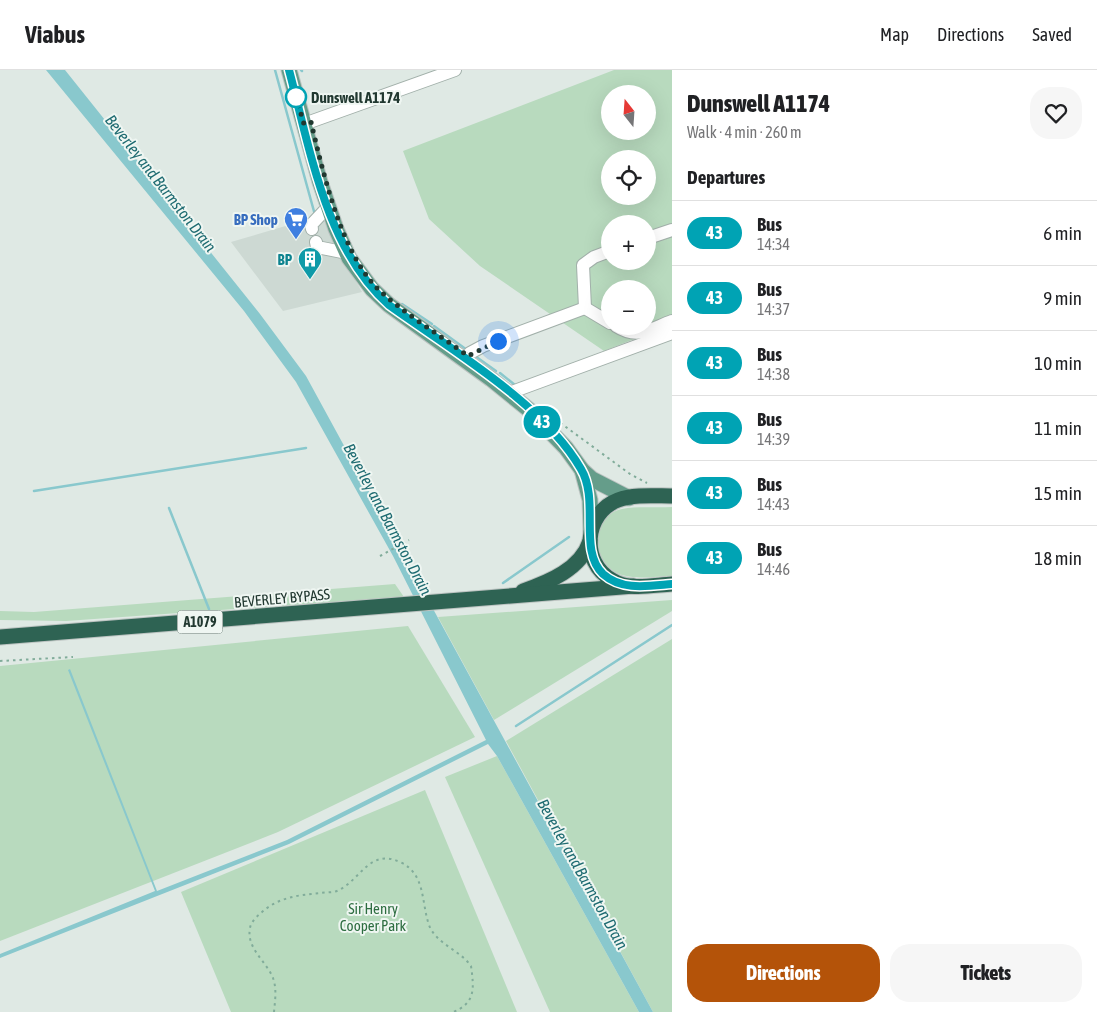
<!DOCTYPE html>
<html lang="en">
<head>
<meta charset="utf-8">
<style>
  :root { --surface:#fff; --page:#f6f6f6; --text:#202124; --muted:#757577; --line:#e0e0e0; --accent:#b45309 }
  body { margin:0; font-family:"Asap Condensed",sans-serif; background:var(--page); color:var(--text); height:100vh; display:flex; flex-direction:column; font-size:19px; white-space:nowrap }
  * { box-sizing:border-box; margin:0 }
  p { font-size:16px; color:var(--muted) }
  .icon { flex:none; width:28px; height:28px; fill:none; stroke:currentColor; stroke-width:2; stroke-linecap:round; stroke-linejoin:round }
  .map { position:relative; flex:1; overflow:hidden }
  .details { display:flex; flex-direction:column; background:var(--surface); width:425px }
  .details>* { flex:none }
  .badge { padding:0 10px; border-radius:16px; font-size:18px; line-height:32px }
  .needle { width:32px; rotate:343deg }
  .fabs { position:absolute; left:601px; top:15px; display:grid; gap:10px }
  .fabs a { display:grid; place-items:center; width:55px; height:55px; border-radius:50%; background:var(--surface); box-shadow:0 5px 20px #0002; font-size:25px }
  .you { position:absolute; width:25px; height:25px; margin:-12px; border:4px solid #fff; border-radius:50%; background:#1a73e8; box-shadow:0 0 0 8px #1a73e833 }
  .map>.badge { position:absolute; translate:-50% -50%; box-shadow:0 0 0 2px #fff }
  h2 { padding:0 15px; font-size:19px; line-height:45px }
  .round { display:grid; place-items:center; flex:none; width:52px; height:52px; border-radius:20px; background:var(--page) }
  .summary { display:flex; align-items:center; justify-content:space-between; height:85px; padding:0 15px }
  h1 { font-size:24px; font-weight:800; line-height:38px }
  .button { display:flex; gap:10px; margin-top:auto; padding:10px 15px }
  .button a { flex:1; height:58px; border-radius:20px; background:var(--accent); color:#fff; font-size:20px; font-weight:800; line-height:58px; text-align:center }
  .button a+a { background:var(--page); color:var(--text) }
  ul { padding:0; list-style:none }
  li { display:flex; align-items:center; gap:15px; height:65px; padding:0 15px; border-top:1px solid var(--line) }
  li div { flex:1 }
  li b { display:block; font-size:19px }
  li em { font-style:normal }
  li .badge { min-width:55px; font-weight:700; text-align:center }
  header { display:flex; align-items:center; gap:30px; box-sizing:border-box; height:70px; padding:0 25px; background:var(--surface); border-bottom:1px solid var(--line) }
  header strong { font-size:24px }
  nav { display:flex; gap:28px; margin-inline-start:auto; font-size:18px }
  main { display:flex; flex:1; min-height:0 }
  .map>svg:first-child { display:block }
  .built { fill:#cdd9d3 }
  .green { fill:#b8dabe; fill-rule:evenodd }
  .water { fill:#89c8cd }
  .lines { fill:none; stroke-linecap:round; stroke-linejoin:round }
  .stream { stroke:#89c8cd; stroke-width:2.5 }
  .minor-casing { stroke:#a2b0aa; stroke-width:14 }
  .major-casing { stroke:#bcc3c1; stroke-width:17 }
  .highway-casing { stroke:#bcc3c1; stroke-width:17 }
  .path { stroke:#81ac9a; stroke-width:2; stroke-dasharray:2.5 4; stroke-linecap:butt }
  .minor { stroke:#fff; stroke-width:12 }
  .major { stroke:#659d8a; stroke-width:15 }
  .highway { stroke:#2e6353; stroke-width:15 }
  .line-casing { stroke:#fff; stroke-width:11 }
  .line { stroke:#00a3b4; stroke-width:8 }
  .walk { stroke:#213830; stroke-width:5; stroke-dasharray:0 9 }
  .stop-dot { fill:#fff; stroke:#00a3b4; stroke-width:2.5 }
  .labels { text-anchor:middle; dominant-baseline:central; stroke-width:4; stroke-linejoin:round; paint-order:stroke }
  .shield { fill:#eff6f2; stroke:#5f716a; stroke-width:1 }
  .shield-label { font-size:14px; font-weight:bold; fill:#213830 }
  .stop-label { font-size:15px; font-weight:bold; fill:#213830; stroke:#eff6f2; text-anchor:start }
  .shop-label { font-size:15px; font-weight:bold; fill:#366cbe; stroke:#eff6f2; text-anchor:end }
  .culture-label { font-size:15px; font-weight:bold; fill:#0d838f; stroke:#eff6f2; text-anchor:end }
  .street-label { font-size:15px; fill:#213830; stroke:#eff6f2 }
  .park-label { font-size:15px; fill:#2d6d40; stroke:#eff6f2 }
  .water-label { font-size:16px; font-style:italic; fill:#1e6b71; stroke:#eff6f2 }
</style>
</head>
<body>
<header>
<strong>Viabus</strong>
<nav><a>Map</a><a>Directions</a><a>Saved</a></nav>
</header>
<main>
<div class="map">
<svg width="672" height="942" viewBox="0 0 672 942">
  <rect width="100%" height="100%" fill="#dfe9e4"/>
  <!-- built -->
  <polygon class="built" points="323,145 331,167 362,222 283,241 231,172"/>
  <!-- green -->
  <g class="green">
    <path d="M614 0H672V254L604 281 480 196 429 149 403 81ZM610 24H648V61H610ZM610 89H648V126H610ZM610 154H648V191H610ZM610 219H648V256H610Z"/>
    <path d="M672 437V506C655 506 631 511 615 502 590 487 591 446 622 439 637 436 656 438 672 437Z"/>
    <polygon points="395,514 404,527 66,551 0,550 0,541 34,542"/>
    <polygon points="672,530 672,541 494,650 438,547"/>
    <polygon points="408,556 475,667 278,762 0,871 0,596"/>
    <polygon points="672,569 672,942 653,942 506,671"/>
    <polygon points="497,686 639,942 550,942 445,707"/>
    <polygon points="425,720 517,942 231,942 181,822"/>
  </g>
  <!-- water -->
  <polygon class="water" points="46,0 65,0 260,244 306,306 653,942 639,942 497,686 488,674 289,774 0,888 0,884 155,821 68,600 70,599 157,821 287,770 486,670 393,486 296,312 244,241"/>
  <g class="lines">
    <!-- stream -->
    <g class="stream">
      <polyline points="275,0 315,145"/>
      <polyline points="301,0 302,1"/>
      <polyline points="402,234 432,254"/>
      <polyline points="434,256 467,280"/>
      <polyline points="475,286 496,301"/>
      <polyline points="500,303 515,315"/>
      <polyline points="34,421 306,378"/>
      <polyline points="169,438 209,539"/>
      <polyline points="503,513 569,467"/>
      <polyline points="516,656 672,555"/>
    </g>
    <!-- minor casing -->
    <g class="minor-casing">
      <g id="minor">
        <polyline points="304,54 455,0"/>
        <polyline points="312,159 311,155 328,137"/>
        <polyline points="648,168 672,160"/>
        <polyline points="316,172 317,177 347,183"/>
        <polyline points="585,238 583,195 594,187 610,181"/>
        <polyline points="585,238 610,253"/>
        <path d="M616 256C638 270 650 259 672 251"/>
        <polyline points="465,290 470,283 483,276 585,238"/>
        <polyline points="509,323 672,263"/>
      </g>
    </g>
    <!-- major casing -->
    <g class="major-casing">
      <g id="major">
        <polyline points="289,0 320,112 336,159 349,188 372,219 389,235 491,309 528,339 566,378 582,400 592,409 629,428"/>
        <polyline points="582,400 590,430 591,461"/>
      </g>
    </g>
    <!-- highway casing -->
    <g class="highway-casing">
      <g id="highway">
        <path d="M672 426C655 426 634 424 618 430 584 443 580 492 612 510 629 521 653 515 672 514"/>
        <path d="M523 521C549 512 581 499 590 471"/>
        <polyline points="0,567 634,516"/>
      </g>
    </g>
    <!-- path -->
    <g class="path">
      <polyline points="555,349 630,404 647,413"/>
      <polyline points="380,486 409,470"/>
      <polyline points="0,591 73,587"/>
      <path d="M274 942C275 931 277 919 273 908 266 891 246 878 250 858 251 852 257 846 261 843 278 827 299 825 321 823 327 822 334 823 339 820 361 809 370 778 400 792 426 804 421 832 429 855 436 874 460 880 471 896 474 918 476 933 453 942"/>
    </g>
    <!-- minor -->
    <use href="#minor" class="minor"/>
    <!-- major -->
    <use href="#major" class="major"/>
    <!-- highway -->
    <use href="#highway" class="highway"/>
  </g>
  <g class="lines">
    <!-- line casing -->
    <g class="line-casing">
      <path id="line" d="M289 0C310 79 326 179 389 235 450 279 543 333 581 399 600 431 578 480 603 504 622 521 648 516 672 514"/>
    </g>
    <!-- line -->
    <use href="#line" class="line"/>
    <!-- walk -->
    <path class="walk" d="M296 27 304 54 311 52C323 102 340 179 376 217 399 240 441 266 468 286L498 271"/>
  </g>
  <!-- icons -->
  <defs>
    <g id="supermarket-pin" transform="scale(1.25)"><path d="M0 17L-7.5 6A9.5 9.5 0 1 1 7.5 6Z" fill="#3f7fe0" stroke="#eff6f2"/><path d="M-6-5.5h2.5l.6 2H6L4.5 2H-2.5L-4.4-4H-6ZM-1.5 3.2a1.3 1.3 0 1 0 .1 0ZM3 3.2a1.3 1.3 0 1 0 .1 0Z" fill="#fff"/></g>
    <g id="building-pin" transform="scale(1.25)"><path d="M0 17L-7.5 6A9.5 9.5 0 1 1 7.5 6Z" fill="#0f9aa8" stroke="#eff6f2"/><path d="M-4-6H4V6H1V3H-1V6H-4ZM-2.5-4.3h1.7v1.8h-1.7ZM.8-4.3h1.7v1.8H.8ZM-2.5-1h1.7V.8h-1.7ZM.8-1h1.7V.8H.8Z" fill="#fff"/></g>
  </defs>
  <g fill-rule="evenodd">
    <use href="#supermarket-pin" x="296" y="149"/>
    <use href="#building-pin" x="310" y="189"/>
  </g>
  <!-- markers -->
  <circle class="stop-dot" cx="296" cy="27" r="10"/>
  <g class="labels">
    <!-- shield labels -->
    <rect class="shield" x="177.5" y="540.5" width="45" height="23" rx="4"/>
    <g class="shield-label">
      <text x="200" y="552">A1079</text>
    </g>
    <!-- stop labels -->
    <g class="stop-label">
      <text x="311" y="27">Dunswell A1174</text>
    </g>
    <!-- shop labels -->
    <g class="shop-label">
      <text x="278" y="149">BP Shop</text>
    </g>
    <!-- culture labels -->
    <g class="culture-label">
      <text x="292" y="189">BP</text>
    </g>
    <!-- street labels -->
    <g class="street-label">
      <text transform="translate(282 528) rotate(-5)">BEVERLEY BYPASS</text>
    </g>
    <!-- park labels -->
    <g class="park-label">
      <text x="373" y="838">Sir Henry<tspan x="373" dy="17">Cooper Park</tspan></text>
    </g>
    <!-- water labels -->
    <g class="water-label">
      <text transform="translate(161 113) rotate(52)">Beverley and Barmston Drain</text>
      <text transform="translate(388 449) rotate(62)">Beverley and Barmston Drain</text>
      <text transform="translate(583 804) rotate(61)">Beverley and Barmston Drain</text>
    </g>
  </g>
</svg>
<div class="fabs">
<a><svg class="needle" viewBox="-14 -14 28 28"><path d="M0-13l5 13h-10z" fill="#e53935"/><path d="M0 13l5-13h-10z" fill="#757577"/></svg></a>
<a><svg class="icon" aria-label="locate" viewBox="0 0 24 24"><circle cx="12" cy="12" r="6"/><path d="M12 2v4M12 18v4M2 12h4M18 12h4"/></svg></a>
<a>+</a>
<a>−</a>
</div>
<div class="you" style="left:498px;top:271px"></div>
<b class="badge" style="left:542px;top:352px;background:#00a3b4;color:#fff">43</b>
</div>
<section class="details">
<div class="summary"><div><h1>Dunswell A1174</h1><p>Walk · 4 min · 260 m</p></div><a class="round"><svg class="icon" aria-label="heart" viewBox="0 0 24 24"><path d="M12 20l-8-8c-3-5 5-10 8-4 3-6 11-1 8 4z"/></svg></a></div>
<h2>Departures</h2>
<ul>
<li><span class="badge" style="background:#00a3b4;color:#fff">43</span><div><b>Bus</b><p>14:34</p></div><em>6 min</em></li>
<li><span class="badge" style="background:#00a3b4;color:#fff">43</span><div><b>Bus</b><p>14:37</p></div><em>9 min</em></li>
<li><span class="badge" style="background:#00a3b4;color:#fff">43</span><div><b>Bus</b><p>14:38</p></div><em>10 min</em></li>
<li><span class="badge" style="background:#00a3b4;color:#fff">43</span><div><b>Bus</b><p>14:39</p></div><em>11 min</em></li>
<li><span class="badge" style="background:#00a3b4;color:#fff">43</span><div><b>Bus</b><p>14:43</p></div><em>15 min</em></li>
<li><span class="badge" style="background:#00a3b4;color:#fff">43</span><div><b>Bus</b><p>14:46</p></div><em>18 min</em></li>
</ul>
<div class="button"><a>Directions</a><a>Tickets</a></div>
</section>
</main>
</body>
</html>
